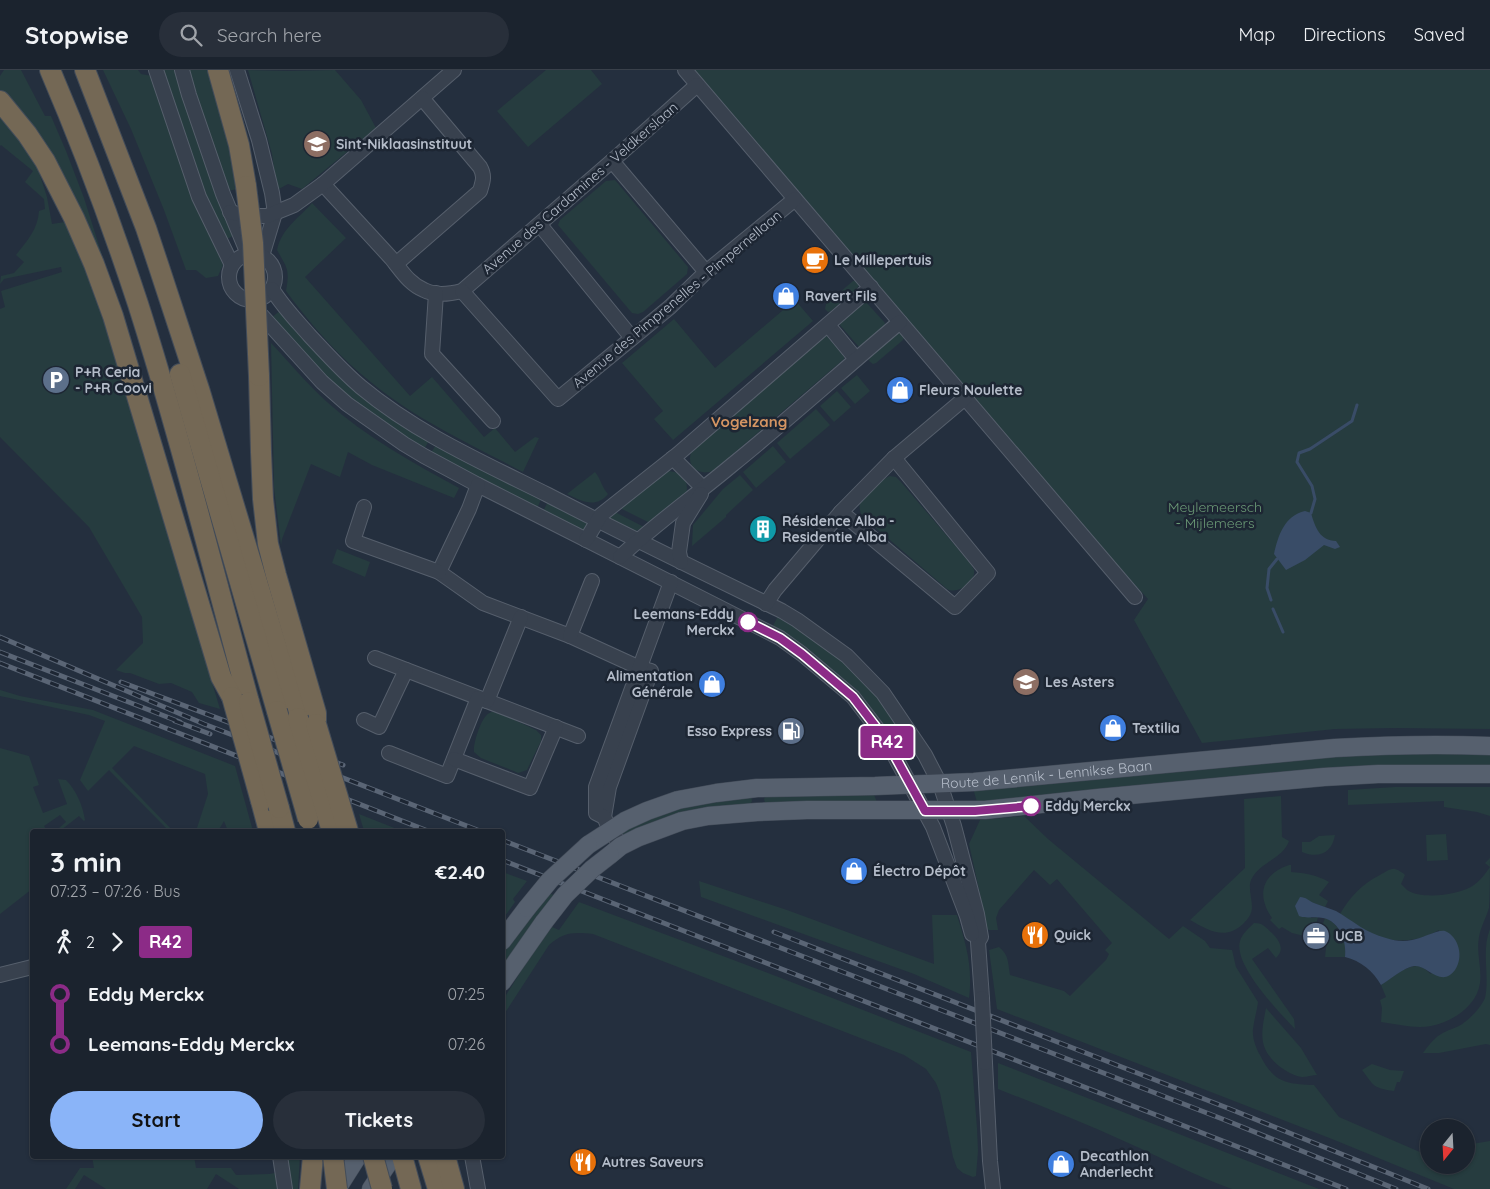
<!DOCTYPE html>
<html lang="en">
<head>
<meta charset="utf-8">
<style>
  :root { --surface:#1b232e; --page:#282f3a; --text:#f1f3f6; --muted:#a0a4aa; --line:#39404a; --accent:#8ab4f8 }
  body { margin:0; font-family:Quicksand,sans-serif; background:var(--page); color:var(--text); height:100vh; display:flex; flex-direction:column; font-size:19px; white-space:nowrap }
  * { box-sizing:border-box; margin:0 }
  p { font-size:16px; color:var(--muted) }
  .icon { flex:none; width:28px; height:28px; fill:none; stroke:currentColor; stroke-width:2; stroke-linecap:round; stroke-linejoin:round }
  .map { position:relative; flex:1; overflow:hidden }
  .details { position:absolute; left:30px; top:759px; width:475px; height:330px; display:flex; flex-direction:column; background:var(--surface); border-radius:5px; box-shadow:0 1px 4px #0004,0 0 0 1px var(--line) }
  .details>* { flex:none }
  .badge { padding:0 10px; border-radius:4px; font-size:18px; line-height:32px }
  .needle { width:32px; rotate:198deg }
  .buttons { position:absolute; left:1420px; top:1049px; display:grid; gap:10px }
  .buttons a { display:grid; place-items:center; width:55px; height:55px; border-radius:50%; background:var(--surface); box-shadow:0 1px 4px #0004,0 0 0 1px var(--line); font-size:25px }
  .map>.badge { position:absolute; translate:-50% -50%; box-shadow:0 0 0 2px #fff }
  .legs { display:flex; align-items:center; gap:8px; height:55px; padding:0 20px; font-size:16px }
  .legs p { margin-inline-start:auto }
  .summary { display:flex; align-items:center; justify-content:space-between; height:85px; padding:0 20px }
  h1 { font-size:28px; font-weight:700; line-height:38px }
  .button { display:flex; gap:10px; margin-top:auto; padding:10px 20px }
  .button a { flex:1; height:58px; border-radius:30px; background:var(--accent); color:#111; font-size:20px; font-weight:700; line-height:58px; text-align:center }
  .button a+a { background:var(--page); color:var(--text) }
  ul { padding:0 20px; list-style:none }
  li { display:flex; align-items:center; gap:18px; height:50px; font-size:19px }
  li i { display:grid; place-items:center; width:8px; height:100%; margin:0 6px; background:currentColor }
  li i::after { content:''; width:12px; height:12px; margin:-6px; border:4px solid; border-radius:50%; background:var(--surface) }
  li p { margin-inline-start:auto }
  li:first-child i { background:linear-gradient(#0000 50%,currentColor 0) }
  li:last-child i { background:linear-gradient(currentColor 50%,#0000 0) }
  header { display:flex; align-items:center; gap:30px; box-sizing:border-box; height:70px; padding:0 25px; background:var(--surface); border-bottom:1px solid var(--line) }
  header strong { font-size:24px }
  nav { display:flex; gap:28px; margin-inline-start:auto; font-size:18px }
  .search { width:350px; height:45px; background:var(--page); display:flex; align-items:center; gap:12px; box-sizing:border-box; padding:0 18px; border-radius:28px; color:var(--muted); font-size:19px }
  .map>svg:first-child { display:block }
  .green { fill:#263c3f }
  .water { fill:#394c67 }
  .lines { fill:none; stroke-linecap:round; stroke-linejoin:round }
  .stream { stroke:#394c67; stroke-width:3 }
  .minor-casing { stroke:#565f6c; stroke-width:16 }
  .major-casing { stroke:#414a57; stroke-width:19 }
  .highway-casing { stroke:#434c59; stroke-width:22 }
  .minor { stroke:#38414e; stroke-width:14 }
  .major { stroke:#56606e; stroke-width:18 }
  .highway { stroke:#746855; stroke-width:20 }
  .rail-casing { stroke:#5a6575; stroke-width:5 }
  .rail { stroke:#1d2633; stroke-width:3; stroke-dasharray:9; stroke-linecap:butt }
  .minor-bridge-casing { stroke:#565f6c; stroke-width:16; stroke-linecap:butt }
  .major-bridge-casing { stroke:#414a57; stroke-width:19; stroke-linecap:butt }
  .highway-bridge-casing { stroke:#434c59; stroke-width:22; stroke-linecap:butt }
  .minor-bridge { stroke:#38414e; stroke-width:14 }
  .major-bridge { stroke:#56606e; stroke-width:18 }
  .highway-bridge { stroke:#746855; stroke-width:20 }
  .line-1-casing { stroke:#fff; stroke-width:11 }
  .line-1 { stroke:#8c2b87; stroke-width:8 }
  .stop-1-dot { fill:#fff; stroke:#8c2b87; stroke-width:2.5 }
  .labels { text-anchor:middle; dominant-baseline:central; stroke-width:5; stroke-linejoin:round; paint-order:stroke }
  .poi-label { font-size:14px; font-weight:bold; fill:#b4bcc9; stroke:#1d2633; text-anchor:start }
  .street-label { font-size:14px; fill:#b4bcc9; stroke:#1d2633 }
  .park-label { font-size:14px; fill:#6b9a76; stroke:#1d2633 }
  .stop-label { font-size:14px; font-weight:bold; fill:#b4bcc9; stroke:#1d2633; text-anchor:end }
  .neighbourhood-label { font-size:15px; font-weight:bold; fill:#d59563; stroke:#1d2633 }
</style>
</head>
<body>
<header>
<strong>Stopwise</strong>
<div class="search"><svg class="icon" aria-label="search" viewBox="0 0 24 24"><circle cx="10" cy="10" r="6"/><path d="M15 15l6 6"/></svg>Search here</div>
<nav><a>Map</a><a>Directions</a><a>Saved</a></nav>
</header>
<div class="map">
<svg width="1490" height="1119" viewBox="0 0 1490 1119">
  <rect width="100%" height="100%" fill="#242f3e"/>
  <!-- green -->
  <g class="green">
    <polygon points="4,0 21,0 45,46 51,46 66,81 84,128 114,223 123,267 5,26 0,21 0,6"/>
    <polygon points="103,0 138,0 141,4 152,6 191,122 223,195 218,206 206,208 196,200 186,200 164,140 131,59"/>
    <polygon points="160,0 175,0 216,116 235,165 223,171 209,140"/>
    <polygon points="190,0 211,0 224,49 237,119 228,121 188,8"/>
    <polygon points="248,0 289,1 335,0 361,30 376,58 302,119 288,114 277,120 272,84"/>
    <polygon points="546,0 591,0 602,14 528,77 497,41"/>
    <polygon points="696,0 1490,0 1490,659 1395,658 1335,659 1202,673 1134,550 1148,529 1063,436 691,4"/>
    <path d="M0 42 36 93 47 127 52 154 65 152 83 193 100 237 220 639 199 633 192 622 171 613 159 614 130 603H125L116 600 143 573 142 547 89 457 0 367V239L5 237 1 221 62 202 61 197 4 209 0 214 1 206 14 203 24 192 16 185C27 171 38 159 39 141L45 139 44 129 25 112 33 101 1 75 0 76Z"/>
    <polygon points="615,110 688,197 687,204 643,242 638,244 632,243 558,155 560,150 606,111"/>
    <path d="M312 133 346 168 305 207 410 326 432 307 484 367 495 358 515 382 535 367 539 368 523 402C472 375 417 350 372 313 339 287 311 255 286 221 290 199 287 198 277 180 282 158 298 149 312 133Z"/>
    <polygon points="853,211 857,211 859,215 857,219 831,241 828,242 825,239 826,234"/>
    <polygon points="795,230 813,251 673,370 654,349 663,341 622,293 674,249 715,298"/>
    <polygon points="865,231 885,253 884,256 859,277 839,254"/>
    <polygon points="281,240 430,369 423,381 347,329 271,248"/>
    <polygon points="897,263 902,264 904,267 903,270 876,293 873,294 869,291 871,285"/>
    <path d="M826 265 844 286V289L713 401C696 407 683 393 694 377Z"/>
    <path d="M271 273C289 292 307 314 327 332 366 367 413 393 459 418L454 428 372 395 348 382 340 407 311 394 282 469 281 475 274 418Z"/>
    <polygon points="857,305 870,321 855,334 841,318"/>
    <polygon points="837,321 851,337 834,352 820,336"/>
    <polygon points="816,339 830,355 790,389 777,373"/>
    <polygon points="437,373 542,427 536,441 429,386"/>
    <polygon points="773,376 786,392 756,418 743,402"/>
    <path d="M666 401C681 401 690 409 686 425L652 454 620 438Z"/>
    <path d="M595 402C601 409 602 418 608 424 596 439 581 431 567 424Z"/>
    <polygon points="740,405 753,420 726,445 726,447 692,476 693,455 723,419"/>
    <path d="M890 406 896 407 901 412 970 493C971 494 973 498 974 500 976 512 958 525 947 519L862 446C860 442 859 438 860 433 863 426 883 408 890 406Z"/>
    <polygon points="549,429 589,452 584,462 542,444"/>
    <polygon points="615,442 644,457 634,462 608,448"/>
    <polygon points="337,479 370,492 365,507 332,493"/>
    <polygon points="779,544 825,573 876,622 919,683 899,683 882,656 771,560"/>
    <path d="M0 620 20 626 93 640 235 696 253 761H228L224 751 218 761C210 758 205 761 196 761L208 724 205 704 134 676 112 698 173 761H169L109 700 88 721 80 710 105 651 89 645 0 626Z"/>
    <path d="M495 641 536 660 541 665V671L527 700 518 703 516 702 481 688 474 682C473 674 480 653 485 647 488 643 491 642 495 641Z"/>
    <path d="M0 678 29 686 39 715 33 717 43 743 67 734 58 709 66 710C76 720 83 736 85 750L84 751 79 746 61 760 59 758 66 752 60 745 44 756 47 761H32V819L0 844Z"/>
    <polygon points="1490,681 1490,699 978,736 973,718 1314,685"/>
    <polygon points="1395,717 1490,717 1490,746 1477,742 1444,737 1444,731 1348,735 1348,720"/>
    <polygon points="873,722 878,735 765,733 764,729 767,724"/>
    <polygon points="751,726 752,731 750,735 629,770 620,765 620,760 661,741"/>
    <path d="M1281 726 1282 767 1289 771C1283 789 1259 792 1251 810 1248 818 1252 829 1252 837 1252 844 1248 849 1243 854 1225 871 1208 860 1190 850L1245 798 1244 729Z"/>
    <polygon points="359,744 402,761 364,761"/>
    <path d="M1024 746 1048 769 1169 869 1183 856 1205 871 1210 878 1232 880 1236 897 1258 932C1257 941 1254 950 1253 959 1252 968 1256 978 1260 985 1273 1012 1286 1014 1314 1015L1339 1047 1429 1086V1095H1466V1075L1490 1071V1119H1454L1332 1069 997 939 989 880 999 877C1009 885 1008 893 1010 905L1064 921 1070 926 1106 890 1109 884 1105 880 1112 873 1057 809 1050 815 1034 800 999 840 996 848 998 860H989L986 858 985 847 969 774 980 750Z"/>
    <polygon points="1446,764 1448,790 1427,791 1426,765"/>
    <path d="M1335 765C1332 783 1319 789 1302 782V772H1310L1319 766Z"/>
    <path d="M1490 788C1490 800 1490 829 1489 838 1486 848 1481 856 1479 867 1476 882 1482 898 1480 913 1477 936 1452 952 1431 956 1415 959 1397 954 1381 952L1382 938 1380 930 1386 927 1381 915C1390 909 1410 892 1421 897 1425 898 1428 902 1431 904L1439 860C1415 874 1387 874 1363 860 1355 855 1348 848 1340 844 1350 827 1362 814 1380 805 1384 803 1390 798 1395 799 1399 800 1403 803 1405 805L1401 814C1403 816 1405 818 1407 820 1422 830 1460 825 1474 815 1481 810 1485 804 1490 797L1485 793Z"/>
    <path d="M1289 795H1291V802C1305 803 1317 805 1329 812L1319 825 1328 831 1325 837 1313 833 1311 848 1318 847 1315 859 1306 857 1304 866 1292 863 1282 857 1279 859 1270 850 1272 848C1256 825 1262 804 1289 795Z"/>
    <polygon points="503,802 527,811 513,829 515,832 503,849"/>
    <path d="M699 811 787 840 934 894 932 845H957C966 874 973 897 969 928L914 904 701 827Z"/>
    <polygon points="545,821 558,827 503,906 503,877"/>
    <path d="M579 832 781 908 971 982 977 1058 978 1081 976 1106 973 1107 963 1103 957 1098 953 1087 940 1023 936 1013 926 999 904 985 593 864C573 862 564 862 549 875L503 946V930L533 882 552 857 559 860Z"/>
    <path d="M1325 848C1340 854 1348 872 1345 887H1325L1328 861 1321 859Z"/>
    <path d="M1254 853C1264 853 1266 858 1272 863 1280 871 1285 880 1276 888L1268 878 1252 889 1294 949 1295 959C1279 942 1233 895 1240 871 1242 864 1249 858 1254 853Z"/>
    <path d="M1490 859V975L1486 974 1439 983H1423C1428 976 1432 971 1438 966 1445 961 1452 959 1459 956 1469 950 1480 939 1485 928 1490 906 1481 881 1490 859Z"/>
    <path d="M1266 938 1301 978 1317 1005C1313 1005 1307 1007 1302 1007 1288 1005 1268 990 1264 976 1260 965 1264 949 1266 938Z"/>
    <path d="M998 993 1319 1119H1232C1196 1106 1162 1088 1126 1072 1084 1053 1041 1036 998 1019Z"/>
    <path d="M1372 994 1390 1000 1404 1001 1400 1012H1397L1394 1021C1373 1018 1374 1016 1362 1000Z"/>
    <polygon points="92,1086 194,1086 196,1098 231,1098 236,1105 269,1104 288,1101 286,1086 300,1086 298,1119 239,1119 216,1104 207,1119 106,1119 84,1105 75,1119 66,1119 80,1098 94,1098"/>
  </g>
  <!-- water -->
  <g class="water">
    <path d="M1305 441 1311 443C1315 457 1320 471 1336 471L1340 477 1335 479 1324 475 1305 490 1286 500 1274 484C1278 466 1284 446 1305 441Z"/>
    <path d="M1300 827C1306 827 1309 831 1314 833 1321 836 1329 838 1336 841 1353 851 1366 863 1386 868 1395 871 1403 872 1412 870 1420 869 1439 859 1445 861 1459 867 1464 887 1455 900 1441 919 1427 894 1414 896 1404 897 1390 910 1381 915 1373 901 1361 891 1345 887 1347 873 1340 851 1323 848 1315 846 1307 849 1299 846L1295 836Z"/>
  </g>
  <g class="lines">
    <!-- stream -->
    <g class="stream">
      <polyline points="1311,443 1315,429 1312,416 1297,392 1299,383 1310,379 1352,351 1357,335"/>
      <polyline points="1271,530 1267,518 1269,499 1277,489"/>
      <polyline points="1273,539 1283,562"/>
    </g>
    <!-- minor casing -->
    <g class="minor-casing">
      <g id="minor">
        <polyline points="156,0 199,127 232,195"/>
        <polyline points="182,0 189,25 223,124 248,184"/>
        <polyline points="237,0 259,70 272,123 275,143 262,186"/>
        <polyline points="685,0 1135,527"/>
        <polyline points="612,91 706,202"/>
        <path d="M323 114C345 138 368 163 391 188 401 200 409 214 424 220 435 226 450 224 462 221L612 91 697 15"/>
        <polyline points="230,142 247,146 267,146 294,135 323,114 454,0"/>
        <polyline points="540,155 632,268"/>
        <circle cx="252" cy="207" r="23"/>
        <path d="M396 194 480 121C483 111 485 106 480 97L422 28"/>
        <path d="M272 219C283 237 297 251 310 266 327 284 343 302 361 317 416 363 484 393 548 425 625 465 704 503 782 541L797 550 847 586 883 623 925 685 940 714 954 756 977 844 981 867 978 872 982 928"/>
        <polyline points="462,221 558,329 670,237 706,202 795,129"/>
        <polyline points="436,223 432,284 493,351"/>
        <polyline points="254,237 322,312 347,334 404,374 424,386 478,415 780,568 802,584 853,627 886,670 933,757 967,846 972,864"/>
        <polyline points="828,255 856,289"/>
        <polyline points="673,388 703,418"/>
        <polyline points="478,415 469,439 439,502 483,533 570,566 640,598 651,601 609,717 604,747"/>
        <polyline points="364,437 353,471 439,502"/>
        <polyline points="841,442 955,537 988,503 894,388"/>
        <polyline points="586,470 601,445 678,384 871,217"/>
        <path d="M620 487C655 454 695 426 732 395 789 349 844 299 900 252"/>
        <polyline points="681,492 679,482 683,453 701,424"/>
        <polyline points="766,534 775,520 841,442 894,388 965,328"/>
        <polyline points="570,566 592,511"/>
        <polyline points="375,588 578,666"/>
        <polyline points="487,631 521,547"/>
        <polyline points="364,650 379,657 406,600"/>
        <polyline points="389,683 447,706 478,628"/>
        <polyline points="454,689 530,718 556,657"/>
        <polyline points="621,776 610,760 604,747 596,743 596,717 671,512"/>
        <polyline points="0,905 32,897"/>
        <polyline points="985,993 990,1091 993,1119"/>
        <polyline points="280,1086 285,1119"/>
        <polyline points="472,1086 478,1119"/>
      </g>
    </g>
    <!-- major casing -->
    <g class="major-casing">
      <g id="major">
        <path id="s1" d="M588 775 625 751 647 741 678 730 716 723 757 718 875 716 974 712 1335 678C1387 675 1438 674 1490 676"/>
        <polyline points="610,785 621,776 639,767 682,751 708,746 757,742 807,740 985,740 1098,728 1324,707 1378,704 1490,704"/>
        <polyline points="502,871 527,838"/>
        <polyline points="502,912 544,852"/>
        <polyline points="337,1119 358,1086"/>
        <polyline points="371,1119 393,1086"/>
      </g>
    </g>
    <!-- highway casing -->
    <g class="highway-casing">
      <g id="highway">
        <path d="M50 0C83 77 112 155 138 234 180 366 213 500 249 632"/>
        <polyline points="85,0 146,158 158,194 199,319 298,648"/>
        <polyline points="218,0 239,75 246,116"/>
        <polyline points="0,31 27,64 45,91 74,148 94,194 113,246 221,607 232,627"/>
        <polyline points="180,304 277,641"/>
        <polyline points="259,306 261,382 263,429 268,474 276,505 316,643 316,654"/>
        <polyline points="261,731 269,761"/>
        <polyline points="279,738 285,761"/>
        <polyline points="402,1086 411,1119"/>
        <polyline points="428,1086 438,1119"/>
        <polyline points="445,1086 454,1119"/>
        <polyline points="310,1119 313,1086"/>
      </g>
    </g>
    <!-- minor -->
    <use href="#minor" class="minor"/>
    <!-- major -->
    <use href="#major" class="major"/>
    <!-- highway -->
    <use href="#highway" class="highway"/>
    <!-- rail casing -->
    <g class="rail-casing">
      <g id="rail">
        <polyline points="0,567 204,654 480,761"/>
        <polyline points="0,582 180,652"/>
        <polyline points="0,593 428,761"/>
        <polyline points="121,612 343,695"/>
        <polyline points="175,651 210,664"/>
        <polyline points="502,770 1225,1050 1396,1119"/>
        <polyline points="502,790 1346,1119"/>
        <polyline points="774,862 1230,1039 1428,1119"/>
      </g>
    </g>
    <!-- rail -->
    <use href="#rail" class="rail"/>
    <!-- minor-bridge casing -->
    <g class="minor-bridge-casing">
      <polyline id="minor-bridge" points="982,928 985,993"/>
    </g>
    <!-- major-bridge casing -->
    <g class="major-bridge-casing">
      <g id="major-bridge">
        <polyline points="527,838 550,810 588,775"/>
        <polyline points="544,852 565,825 592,799 610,785"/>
      </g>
    </g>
    <!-- highway-bridge casing -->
    <g class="highway-bridge-casing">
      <g id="highway-bridge">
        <polyline points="246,116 253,173 259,306"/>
        <polyline points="232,627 261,731"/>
        <polyline points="249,632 279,738"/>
        <polyline points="277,641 308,749"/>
        <polyline points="298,648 331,758"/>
        <polyline points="316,654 348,761"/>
        <polyline points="333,1086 337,1119"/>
        <polyline points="373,1086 382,1119"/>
      </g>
    </g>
    <!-- minor-bridge -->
    <use href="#minor-bridge" class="minor-bridge"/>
    <!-- major-bridge -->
    <use href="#major-bridge" class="major-bridge"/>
    <!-- highway-bridge -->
    <use href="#highway-bridge" class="highway-bridge"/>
  </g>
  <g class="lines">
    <!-- line-1 casing -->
    <g class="line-1-casing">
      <polyline id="line-1" points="748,552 780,568 802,584 853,627 886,670 925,741 975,741 1031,736"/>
    </g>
    <!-- line-1 -->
    <use href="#line-1" class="line-1"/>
  </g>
  <!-- icons -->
  <defs>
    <g id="school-disc" transform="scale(1.4375)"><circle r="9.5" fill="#8d6e63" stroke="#1d2633"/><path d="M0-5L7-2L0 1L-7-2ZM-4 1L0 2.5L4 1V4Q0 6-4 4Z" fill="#fff"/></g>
    <g id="cafe-disc" transform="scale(1.4375)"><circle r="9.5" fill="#e8710a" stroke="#1d2633"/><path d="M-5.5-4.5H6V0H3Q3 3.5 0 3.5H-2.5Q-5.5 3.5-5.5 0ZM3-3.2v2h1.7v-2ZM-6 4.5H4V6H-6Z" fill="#fff"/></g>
    <g id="shop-disc" transform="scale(1.4375)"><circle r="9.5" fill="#3f7fe0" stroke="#1d2633"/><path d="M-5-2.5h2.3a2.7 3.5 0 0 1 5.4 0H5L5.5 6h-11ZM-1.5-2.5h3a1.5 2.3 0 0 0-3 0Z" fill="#fff"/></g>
    <g id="parking-disc" transform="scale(1.4375)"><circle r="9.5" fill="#5c6f8a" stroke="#1d2633"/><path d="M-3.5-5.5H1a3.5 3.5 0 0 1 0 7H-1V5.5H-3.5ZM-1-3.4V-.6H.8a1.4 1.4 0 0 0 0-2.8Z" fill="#fff"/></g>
    <g id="building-disc" transform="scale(1.4375)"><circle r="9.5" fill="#0f9aa8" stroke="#1d2633"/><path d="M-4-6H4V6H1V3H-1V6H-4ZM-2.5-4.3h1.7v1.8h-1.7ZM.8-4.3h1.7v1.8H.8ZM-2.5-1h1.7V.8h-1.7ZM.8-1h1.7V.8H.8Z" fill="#fff"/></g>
    <g id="fuel-disc" transform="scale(1.4375)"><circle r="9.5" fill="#5c6f8a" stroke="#1d2633"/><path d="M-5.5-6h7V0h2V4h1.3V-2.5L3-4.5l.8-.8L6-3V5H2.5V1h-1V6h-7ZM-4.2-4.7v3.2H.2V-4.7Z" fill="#fff"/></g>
    <g id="restaurant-disc" transform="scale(1.4375)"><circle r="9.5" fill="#e8710a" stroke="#1d2633"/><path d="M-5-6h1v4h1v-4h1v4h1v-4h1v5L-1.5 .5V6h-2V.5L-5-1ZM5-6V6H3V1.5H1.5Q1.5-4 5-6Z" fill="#fff"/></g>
    <g id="office-disc" transform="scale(1.4375)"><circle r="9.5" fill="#5c6f8a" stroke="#1d2633"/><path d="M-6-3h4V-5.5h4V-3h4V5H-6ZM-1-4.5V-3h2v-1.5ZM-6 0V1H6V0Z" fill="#fff"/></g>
  </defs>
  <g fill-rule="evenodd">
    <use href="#school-disc" x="317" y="74"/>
    <use href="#cafe-disc" x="815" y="190"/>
    <use href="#shop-disc" x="786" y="226"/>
    <use href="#parking-disc" x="56" y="310"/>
    <use href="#shop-disc" x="900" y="320"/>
    <use href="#building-disc" x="763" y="459"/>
    <use href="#school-disc" x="1026" y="612"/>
    <use href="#shop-disc" x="712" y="614"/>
    <use href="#shop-disc" x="1113" y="658"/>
    <use href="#fuel-disc" x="791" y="661"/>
    <use href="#shop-disc" x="854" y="801"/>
    <use href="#restaurant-disc" x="1035" y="865"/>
    <use href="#office-disc" x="1316" y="866"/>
    <use href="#restaurant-disc" x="583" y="1092"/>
    <use href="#shop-disc" x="1061" y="1094"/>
  </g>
  <!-- markers -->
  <g class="stop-1-dot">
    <circle cx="748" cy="552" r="9"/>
    <circle cx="1031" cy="736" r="9"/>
  </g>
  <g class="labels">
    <!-- poi labels -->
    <g class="poi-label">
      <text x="336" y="74">Sint-Niklaasinstituut</text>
      <text x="834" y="190">Le Millepertuis</text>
      <text x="805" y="226">Ravert Fils</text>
      <text x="75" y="302">P+R Ceria<tspan x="75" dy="16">- P+R Coovi</tspan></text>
      <text x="919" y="320">Fleurs Noulette</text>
      <text x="782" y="451">Résidence Alba -<tspan x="782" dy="16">Residentie Alba</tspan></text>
      <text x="693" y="606" text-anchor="end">Alimentation<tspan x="693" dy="16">Générale</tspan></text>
      <text x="1045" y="612">Les Asters</text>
      <text x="1132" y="658">Textilia</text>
      <text x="772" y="661" text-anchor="end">Esso Express</text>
      <text x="873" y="801">Électro Dépôt</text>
      <text x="1054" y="865">Quick</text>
      <text x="1335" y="866">UCB</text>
      <text x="1080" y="1086">Decathlon<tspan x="1080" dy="16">Anderlecht</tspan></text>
      <text x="602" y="1092">Autres Saveurs</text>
    </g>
    <!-- street labels -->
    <g class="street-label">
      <text transform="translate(580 118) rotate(-41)">Avenue des Cardamines - Veldkerslaan</text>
      <text transform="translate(677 229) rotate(-40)">Avenue des Pimprenelles - Pimpernellaan</text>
      <text stroke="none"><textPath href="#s1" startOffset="471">Route de Lennik - Lennikse Baan</textPath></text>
    </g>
    <!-- park labels -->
    <g class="park-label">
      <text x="1215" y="437">Meylemeersch<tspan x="1215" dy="16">- Mijlemeers</tspan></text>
    </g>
    <!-- stop labels -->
    <g class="stop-label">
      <text x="734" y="544">Leemans-Eddy<tspan x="734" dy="16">Merckx</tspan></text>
      <text x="1045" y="736" text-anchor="start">Eddy Merckx</text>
    </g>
    <!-- neighbourhood labels -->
    <g class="neighbourhood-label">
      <text x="749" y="351">Vogelzang</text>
    </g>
  </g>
</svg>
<div class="buttons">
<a><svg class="needle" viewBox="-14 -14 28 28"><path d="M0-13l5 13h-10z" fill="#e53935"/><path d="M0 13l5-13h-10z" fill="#a0a4aa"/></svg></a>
</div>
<b class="badge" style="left:887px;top:672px;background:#8c2b87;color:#fff">R42</b>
<section class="details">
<div class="summary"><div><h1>3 min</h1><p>07:23 – 07:26 · Bus</p></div><b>€2.40</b></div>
<div class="legs"><svg class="icon" aria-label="walk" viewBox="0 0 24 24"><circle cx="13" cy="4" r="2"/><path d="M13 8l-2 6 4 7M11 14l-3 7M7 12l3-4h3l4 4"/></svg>2<svg class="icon" aria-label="forward" viewBox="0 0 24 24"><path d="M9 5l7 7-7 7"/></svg><b class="badge" style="background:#8c2b87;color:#fff">R42</b></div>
<ul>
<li><i style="color:#8c2b87"></i><b>Eddy Merckx</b><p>07:25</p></li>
<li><i style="color:#8c2b87"></i><b>Leemans-Eddy Merckx</b><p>07:26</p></li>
</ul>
<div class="button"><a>Start</a><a>Tickets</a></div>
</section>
</div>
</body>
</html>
